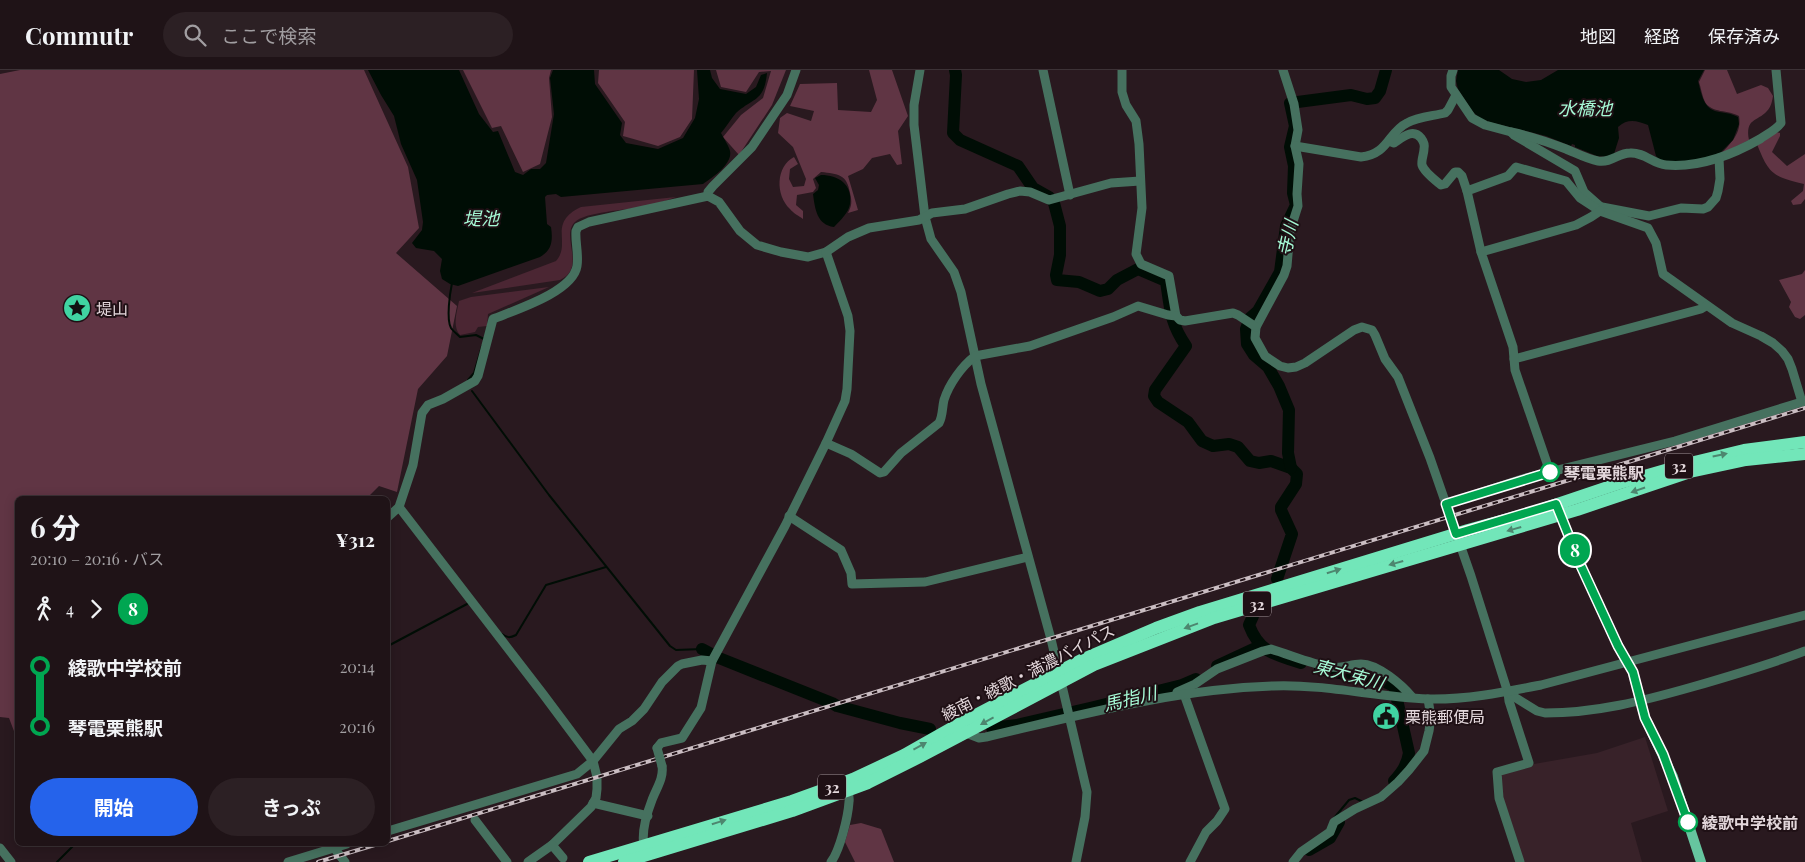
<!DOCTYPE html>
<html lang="ja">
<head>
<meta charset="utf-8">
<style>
  :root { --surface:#1f1317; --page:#2c2024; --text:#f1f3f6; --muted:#a19ea1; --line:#3c3236; --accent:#2563eb }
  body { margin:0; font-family:"Playfair Display","Noto Sans JP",serif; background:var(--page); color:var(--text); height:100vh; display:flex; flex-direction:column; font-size:19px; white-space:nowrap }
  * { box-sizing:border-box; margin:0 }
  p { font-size:16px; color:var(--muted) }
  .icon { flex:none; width:28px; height:28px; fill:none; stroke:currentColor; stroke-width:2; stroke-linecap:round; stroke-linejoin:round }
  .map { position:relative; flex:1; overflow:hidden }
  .side { position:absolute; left:15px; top:426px; width:375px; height:350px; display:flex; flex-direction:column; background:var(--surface); border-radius:8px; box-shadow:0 2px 12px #0003,0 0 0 1px var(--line) }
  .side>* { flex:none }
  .badge { padding:0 10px; border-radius:16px; font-size:18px; line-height:32px }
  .map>.badge { position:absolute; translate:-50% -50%; box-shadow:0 0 0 2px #fff }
  .legs { display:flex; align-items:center; gap:8px; height:55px; padding:0 15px; font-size:16px }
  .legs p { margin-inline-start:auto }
  .summary { display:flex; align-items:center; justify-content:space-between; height:85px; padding:0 15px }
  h1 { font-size:28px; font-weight:700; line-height:38px }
  .button { display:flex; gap:10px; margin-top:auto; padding:10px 15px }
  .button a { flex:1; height:58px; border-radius:30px; background:var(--accent); color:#fff; font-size:20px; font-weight:700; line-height:58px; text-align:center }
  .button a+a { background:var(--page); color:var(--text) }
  ul { padding:0 15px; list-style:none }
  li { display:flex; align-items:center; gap:18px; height:60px; font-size:19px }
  li i { display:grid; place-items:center; width:8px; height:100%; margin:0 6px; background:currentColor }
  li i::after { content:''; width:12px; height:12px; margin:-6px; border:4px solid; border-radius:50%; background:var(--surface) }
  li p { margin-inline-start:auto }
  li:first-child i { background:linear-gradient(#0000 50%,currentColor 0) }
  li:last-child i { background:linear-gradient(currentColor 50%,#0000 0) }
  header { display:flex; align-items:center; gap:30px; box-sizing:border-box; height:70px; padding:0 25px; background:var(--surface); border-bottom:1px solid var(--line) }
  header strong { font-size:24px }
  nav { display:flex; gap:28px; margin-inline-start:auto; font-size:18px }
  .search { width:350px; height:45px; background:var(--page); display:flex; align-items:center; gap:12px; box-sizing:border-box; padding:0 18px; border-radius:28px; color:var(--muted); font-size:19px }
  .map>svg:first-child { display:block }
  .built { fill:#382229 }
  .green { fill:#4b2633 }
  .forest { fill:#603544 }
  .water { fill:#000d05 }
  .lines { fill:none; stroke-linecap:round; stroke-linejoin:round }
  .stream { stroke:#000d05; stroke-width:2 }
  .river { stroke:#000d05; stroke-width:12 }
  .minor { stroke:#46715f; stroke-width:9 }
  .major { stroke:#66c59f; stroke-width:10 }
  .highway { stroke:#72e6b9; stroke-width:12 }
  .rail-casing { stroke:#cabdc2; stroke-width:4 }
  .rail { stroke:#1f1015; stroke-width:2; stroke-dasharray:5.5; stroke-linecap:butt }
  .minor-bridge { stroke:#46715f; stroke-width:9 }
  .oneway { fill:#4d866f }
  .line-1-casing { stroke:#fff; stroke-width:11 }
  .line-1 { stroke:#00a651; stroke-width:8 }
  .stop-1-dot { fill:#fff; stroke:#00a651; stroke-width:2.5 }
  .labels { text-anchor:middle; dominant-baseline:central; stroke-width:4; stroke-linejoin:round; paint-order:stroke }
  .shield { fill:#1f1015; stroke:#a89ba0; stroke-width:1 }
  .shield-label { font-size:15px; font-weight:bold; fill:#e3d7db }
  .poi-label { font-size:16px; fill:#e3d7db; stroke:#1f1015; text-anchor:start }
  .stop-label { font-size:16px; font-weight:bold; fill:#e3d7db; stroke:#1f1015; text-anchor:start }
  .street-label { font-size:16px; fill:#e3d7db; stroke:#1f1015 }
  .water-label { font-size:18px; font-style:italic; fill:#a5f9d5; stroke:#1f1015 }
</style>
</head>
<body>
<header>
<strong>Commutr</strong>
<div class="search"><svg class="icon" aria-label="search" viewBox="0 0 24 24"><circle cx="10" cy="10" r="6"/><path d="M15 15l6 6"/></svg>ここで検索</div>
<nav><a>地図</a><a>経路</a><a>保存済み</a></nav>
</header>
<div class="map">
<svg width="1805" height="792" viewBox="0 0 1805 792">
  <rect width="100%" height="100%" fill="#29191f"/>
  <!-- built -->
  <polygon class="built" points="1645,667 1668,741 1631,753 1642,792 1521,792 1500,727 1499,703 1534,694 1597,683"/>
  <!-- green -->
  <g class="green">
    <path d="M676 127C665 131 653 135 642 137 626 140 585 142 575 152 560 166 587 198 560 210L472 223 556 191C572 173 547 153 581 137Z"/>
    <path d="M549 217 488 244 487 256 478 257 475 262 460 265C452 256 457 242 459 231L471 227Z"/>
  </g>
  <!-- forest -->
  <g class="forest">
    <polygon points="20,0 364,0 408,97 419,158 396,183 457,236 447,286 418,319 397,422 379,416 366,429 18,429 17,669 9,648 0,647 0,4"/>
    <polygon points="463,0 551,0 549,8 552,47 540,94 523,102 501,56 492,58"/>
    <polygon points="599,0 694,0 692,49 680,67 658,76 623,66 625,52 598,13"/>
    <polygon points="716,0 786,0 772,35 739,85 723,67 741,45 763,28 771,1 759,2 746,22 721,17"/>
    <path d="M869 0H892L908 46 898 61 902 94 897 95 890 84 872 88 863 99 848 106 858 140 848 143C852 135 852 132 850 123 847 104 838 104 821 102L813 109 816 118 813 122 797 125 796 135 803 141V149C799 146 793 143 790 139 775 125 776 96 794 87L798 94 790 99 789 109 793 117 804 116 806 109 793 77 778 63 780 48 787 43 811 51 814 41 790 36 800 14 837 13 838 40 871 42 877 30Z"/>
    <path d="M1705 0H1727L1737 24 1761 15 1768 18 1773 26C1772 32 1771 37 1767 41 1757 52 1745 48 1749 70L1720 85C1731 73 1742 63 1739 46 1729 40 1711 43 1705 32 1702 26 1701 18 1699 12Z"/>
    <path d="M1776 62 1780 63V66L1772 82 1787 96 1805 84V129L1801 134 1793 135 1791 131 1803 121 1804 114C1773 106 1769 105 1757 74Z"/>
    <polygon points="1805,200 1805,245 1800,249 1795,247 1789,237 1791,232 1779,210 1802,204"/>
    <polygon points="861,753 881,759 894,792 855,792 845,772 850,755"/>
  </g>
  <!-- water -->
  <g class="water">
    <path d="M368 0H459L479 44 493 62 498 61 515 102 523 105 531 99H540L546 93 554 44 550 8 553 0H594L595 14 622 53 620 65 626 73 658 79 683 68 695 48 699 29 697 0H710L712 8 720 19 746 24 756 17 761 5 767 3C764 32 754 27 736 43 731 49 726 57 721 63 724 69 729 76 730 81 733 94 712 108 703 114L561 127 556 124 547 125 545 127 547 154 551 157C553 171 552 180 540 187L458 216 450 214 442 209 440 201 442 189 434 181 416 178 412 173 422 160 423 152 417 110 401 74 394 46 381 25Z"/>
    <path d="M1458 0H1499L1512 9 1526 12 1541 10 1558 0H1704L1698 11C1701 22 1703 37 1715 41 1723 43 1731 43 1738 47L1739 54 1733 70 1718 85 1692 91 1662 92 1656 86 1648 55C1637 51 1628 48 1618 57L1619 68 1613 87 1597 86 1575 77V75L1572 74 1571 76 1546 66 1489 52 1480 48 1473 42 1458 19 1456 11Z"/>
    <path d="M821 105C838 105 853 114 850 134 849 142 840 151 834 157 817 155 815 139 813 124L818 120 819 115 815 108Z"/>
  </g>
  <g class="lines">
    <!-- stream -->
    <g class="stream">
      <path d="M452 213C450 223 446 249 451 258 453 261 457 264 460 267L476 265 484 269"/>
      <polyline points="468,310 474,303 482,276"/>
      <polyline points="472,321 549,425 670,576 676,580 702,579"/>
      <path d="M502 564C507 568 510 568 516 565L546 515 606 497"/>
      <polyline points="388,576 467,534"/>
      <polyline points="1334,748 1349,730 1355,728 1363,732"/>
      <polyline points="57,792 75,774"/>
    </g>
    <!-- river -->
    <g class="river">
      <path d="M955 0 956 5 953 63 960 70 1018 96 1033 118 1049 127 1054 133 1060 156V185L1056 205 1057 210 1079 212 1100 221 1108 219 1117 210 1138 199 1166 211C1170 238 1170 253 1186 276L1155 320 1154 326 1158 332 1188 352 1202 371 1213 376 1229 374 1238 377 1250 391 1259 393 1271 391 1291 398 1297 404 1296 414 1281 437V440L1292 464 1277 509"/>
      <polyline points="1291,398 1288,383 1289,340 1279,316 1268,297 1254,285 1247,274 1246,259 1250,248 1258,241 1280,202 1286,156 1296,135 1293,123 1294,96 1290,77 1295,56 1290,33 1351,25 1367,29 1375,28 1380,21 1386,0"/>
      <path d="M1253 546 1249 555C1259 582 1275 585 1301 593"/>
      <polyline points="702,579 719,588 832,633 837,636 900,653 930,659"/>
      <polyline points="1217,596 1260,576"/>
      <path d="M1320 599 1385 612 1394 616 1409 683C1407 695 1402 702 1394 711"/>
      <polyline points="992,658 1017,655 1094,637 1182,615 1196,609"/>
      <polyline points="1309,780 1330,768 1339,752"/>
    </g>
    <!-- minor -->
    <g class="minor">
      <polyline points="920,0 914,35 914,55 925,147 931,169 954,202 961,222 981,314 1051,569 1087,722 1085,747 1076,792"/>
      <polyline points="1043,0 1070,125"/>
      <polyline points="1122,0 1122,22 1126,35 1136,51 1139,74 1142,138 1136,184 1141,194 1169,206 1176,246"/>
      <polyline points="1283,0 1294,34 1298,60 1295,76 1299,94 1297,124 1298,136 1290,161 1287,196 1284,205 1256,257 1255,268 1265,286 1280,296 1288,298 1296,297 1305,293 1354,260 1362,257 1372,260 1375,265 1385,289 1398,307 1430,388 1471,506 1508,623 1509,631 1529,693 1497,702 1499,728 1520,792"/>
      <polyline points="1453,0 1451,6 1451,17 1472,48 1485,55 1511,62 1514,65 1575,101 1584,122 1601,137"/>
      <path d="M1511 62C1530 66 1548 72 1566 79 1576 83 1587 89 1598 91 1612 93 1618 83 1630 83 1644 82 1653 94 1666 95 1699 98 1732 85 1760 69 1767 64 1776 60 1781 53L1776 0"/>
      <path d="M1389 71 1394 73C1403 67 1413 58 1421 68 1424 72 1425 75 1424 79 1424 84 1421 90 1422 95 1424 102 1435 110 1441 115L1445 114 1455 102H1458L1462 106 1467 121"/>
      <path d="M1295 76 1361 87C1389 84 1388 62 1407 53 1417 47 1433 46 1445 43L1448 40 1456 25"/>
      <polyline points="708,126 708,122 713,116 752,77 787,25 796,0"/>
      <polyline points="1602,137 1649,146 1681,138 1703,139 1708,137 1716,128 1718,121 1720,109 1719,88"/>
      <polyline points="1481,182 1467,121 1508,106 1516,97 1566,111 1580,128 1600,141 1648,158 1656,173 1663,204 1732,253 1761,266 1773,273 1782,281 1788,289 1792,299 1802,332"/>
      <polyline points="1514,289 1701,239 1706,236"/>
      <path d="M826 373 851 384 880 403 884 402 901 383 939 353C943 346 942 338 944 330 949 314 962 296 975 286L1030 276 1113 247 1138 236 1168 245 1176 246 1180 250 1185 251 1233 243 1238 245 1256 257"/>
      <polyline points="1550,402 1515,300 1513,277 1481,182 1576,155 1591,147 1600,141"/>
      <polyline points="1446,434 1522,409 1675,371 1805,331"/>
      <polyline points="399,437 543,624 593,691 597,707 597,719 596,728 591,737 552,775 528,792"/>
      <polyline points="789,446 841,480 851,503 852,514 925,512 1028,487"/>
      <path d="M388 447 399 437 413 395 422 343 428 335 443 329 475 311 478 306 493 249C515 240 573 222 577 196 579 185 575 172 576 161L578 157 589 152 708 126 719 132 740 161 757 175 781 182 808 187 826 182 848 167 869 158 919 150 932 143 965 139 1008 124 1020 121 1030 122 1049 130 1111 113 1140 111"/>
      <path d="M1177 622 1195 614 1217 599 1263 581 1271 579C1291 585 1311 594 1331 597 1342 599 1350 594 1361 594 1378 594 1402 615 1412 627"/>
      <path d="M1508 623 1537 641 1545 643C1596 643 1643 631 1692 617 1730 606 1768 595 1805 581"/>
      <polyline points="1184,624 1225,739 1217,751 1206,762 1190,792"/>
      <path d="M966 663 979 668 986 667C1080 645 1176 619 1273 616 1325 614 1376 627 1428 629 1465 630 1505 622 1541 615L1805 545"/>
      <polyline points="657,678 661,673 682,668 701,638 712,591 785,456 826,373 845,331 847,319 850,261 848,246 826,182"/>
      <polyline points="593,733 648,746"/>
      <polyline points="475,750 507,792"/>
      <polyline points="388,761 577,704 593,691 619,659 632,651 644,639 662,612 678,596 682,594 702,590 712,591"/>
      <polyline points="331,774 345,792"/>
      <polyline points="552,775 563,788"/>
      <path d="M644 776C641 761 647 743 652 730 656 719 664 708 662 696"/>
      <polyline points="0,778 11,792"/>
      <polyline points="288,792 347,774"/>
      <path d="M831 792C840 780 848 747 849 732 850 727 848 722 847 717"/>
      <polyline points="1293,792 1301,782 1330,762 1334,752 1355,739 1381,727 1398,712 1409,700 1424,681 1429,661 1431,647 1428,629"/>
    </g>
    <!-- major -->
    <polyline class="major" points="1558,439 1581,496 1618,576 1633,602 1645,648 1673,707 1701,792"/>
    <!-- highway -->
    <g class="highway">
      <polyline points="589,792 792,731 853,709 904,685 964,651 1081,590 1156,558 1200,542 1468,460 1534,442 1620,413 1686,394 1744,380 1805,372"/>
      <polyline points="624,792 792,741 868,713 914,690 1094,595 1214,548 1577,440 1690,402 1746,390 1805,384"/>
    </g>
    <!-- rail casing -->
    <g class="rail-casing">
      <g id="rail">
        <polyline points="388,771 1805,338"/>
        <polyline points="318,792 378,774"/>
      </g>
    </g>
    <!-- rail -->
    <use href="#rail" class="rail"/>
    <!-- minor-bridge -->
    <polyline class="minor-bridge" points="657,678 662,696"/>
  </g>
  <!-- one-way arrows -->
  <defs><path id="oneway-solid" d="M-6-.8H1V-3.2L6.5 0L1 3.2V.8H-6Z" transform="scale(1.25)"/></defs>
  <g class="oneway">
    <use href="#oneway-solid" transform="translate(1720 385) rotate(-12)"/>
    <use href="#oneway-solid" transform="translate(1638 420) rotate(161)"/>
    <use href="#oneway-solid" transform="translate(1514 459) rotate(164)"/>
    <use href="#oneway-solid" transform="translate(1396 493) rotate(164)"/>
    <use href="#oneway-solid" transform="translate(1334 501) rotate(-17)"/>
    <use href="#oneway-solid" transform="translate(1191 556) rotate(160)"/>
    <use href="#oneway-solid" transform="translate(987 651) rotate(151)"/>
    <use href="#oneway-solid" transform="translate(920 676) rotate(-29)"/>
    <use href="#oneway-solid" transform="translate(719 752) rotate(-17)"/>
  </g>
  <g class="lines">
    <!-- line-1 casing -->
    <g class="line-1-casing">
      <polyline id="line-1" points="1550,402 1446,434 1456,464 1556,434 1581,496 1618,576 1633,602 1645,648 1663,684 1688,752"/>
    </g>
    <!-- line-1 -->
    <use href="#line-1" class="line-1"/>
  </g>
  <!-- icons -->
  <defs>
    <g id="sight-disc" transform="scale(1.4375)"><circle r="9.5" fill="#40d4a2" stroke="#1f1015"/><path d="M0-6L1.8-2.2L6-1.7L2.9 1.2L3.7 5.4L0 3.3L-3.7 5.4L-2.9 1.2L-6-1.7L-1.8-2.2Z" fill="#111"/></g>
    <g id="civic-disc" transform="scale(1.4375)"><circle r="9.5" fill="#40d4a2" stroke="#1f1015"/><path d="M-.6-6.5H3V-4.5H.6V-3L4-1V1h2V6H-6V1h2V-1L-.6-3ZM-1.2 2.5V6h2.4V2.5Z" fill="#111"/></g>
  </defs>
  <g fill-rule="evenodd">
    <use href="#sight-disc" x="77" y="238"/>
    <use href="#civic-disc" x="1386" y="646"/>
  </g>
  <!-- markers -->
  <g class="stop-1-dot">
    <circle cx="1550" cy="402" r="9"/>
    <circle cx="1688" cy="752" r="9"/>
  </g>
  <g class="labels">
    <!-- shield labels -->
    <g class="shield">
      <rect x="1665" y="383.5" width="28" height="25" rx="4"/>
      <rect x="1243" y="521.5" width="28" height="25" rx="4"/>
      <rect x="818" y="704.5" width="28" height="25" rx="4"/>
    </g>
    <g class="shield-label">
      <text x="1679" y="396">32</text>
      <text x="1257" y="534">32</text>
      <text x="832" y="717">32</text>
    </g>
    <!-- poi labels -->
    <g class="poi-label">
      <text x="96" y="238">堤山</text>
      <text x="1405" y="646">栗熊郵便局</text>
    </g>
    <!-- stop labels -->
    <g class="stop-label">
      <text x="1564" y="402">琴電栗熊駅</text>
      <text x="1702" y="752">綾歌中学校前</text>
    </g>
    <!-- street labels -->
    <g class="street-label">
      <text transform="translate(1028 602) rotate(-27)">綾南・綾歌・満濃バイパス</text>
    </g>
    <!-- water labels -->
    <g class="water-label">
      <text x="1585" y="38">水橋池</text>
      <text x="481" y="148">堤池</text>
      <text transform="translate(1287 168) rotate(-77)">寺川</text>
      <text transform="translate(1349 604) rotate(15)">東大束川</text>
      <text transform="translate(1130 628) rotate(-13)">馬指川</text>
    </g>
  </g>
</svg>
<b class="badge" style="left:1575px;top:480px;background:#00a651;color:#fff">8</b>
<section class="side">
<div class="summary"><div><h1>6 分</h1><p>20:10 – 20:16 · バス</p></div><b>¥312</b></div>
<div class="legs"><svg class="icon" aria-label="walk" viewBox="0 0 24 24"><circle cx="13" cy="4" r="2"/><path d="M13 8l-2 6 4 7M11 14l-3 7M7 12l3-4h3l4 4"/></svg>4<svg class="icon" aria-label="forward" viewBox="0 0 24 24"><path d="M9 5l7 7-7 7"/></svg><b class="badge" style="background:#00a651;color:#fff">8</b></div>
<ul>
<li><i style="color:#00a651"></i><b>綾歌中学校前</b><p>20:14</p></li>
<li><i style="color:#00a651"></i><b>琴電栗熊駅</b><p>20:16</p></li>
</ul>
<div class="button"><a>開始</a><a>きっぷ</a></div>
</section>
</div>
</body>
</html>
